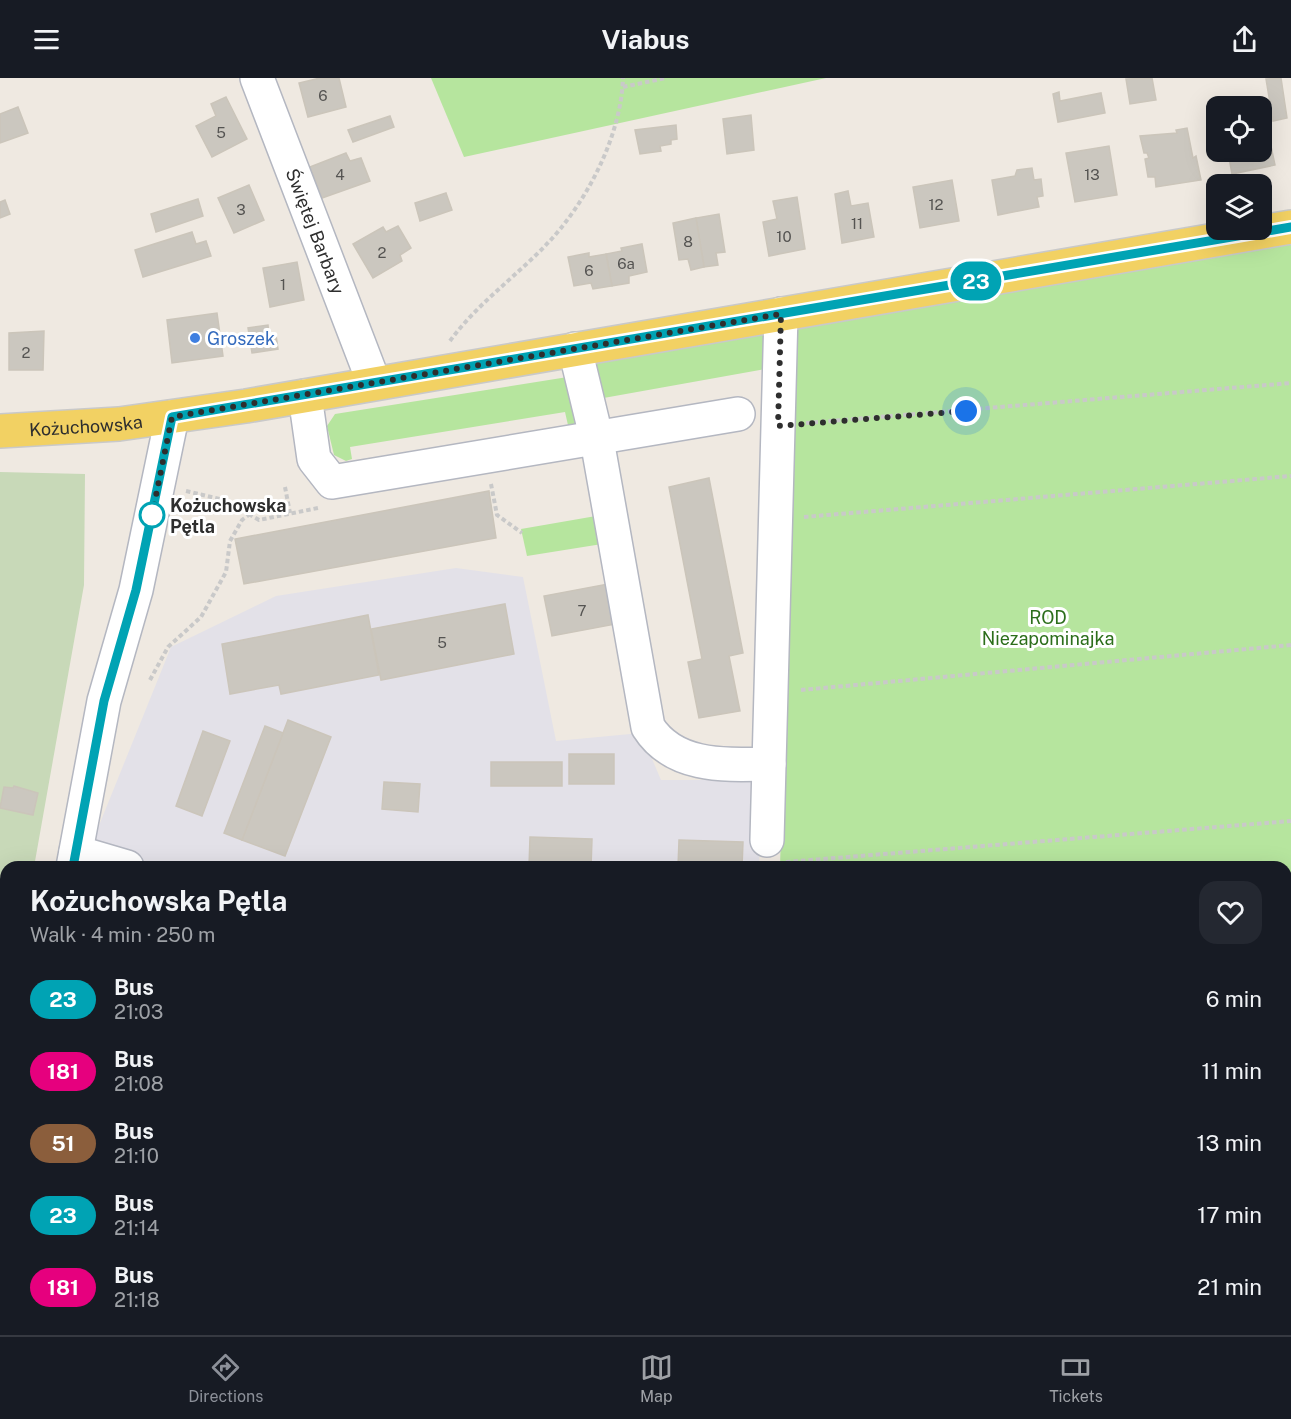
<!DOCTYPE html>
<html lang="en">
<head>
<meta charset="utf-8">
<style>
  :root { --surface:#171b24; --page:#242831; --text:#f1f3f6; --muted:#9ea1a6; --line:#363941; --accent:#8c9099 }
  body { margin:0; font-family:"Public Sans",sans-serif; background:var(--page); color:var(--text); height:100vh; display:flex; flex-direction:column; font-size:22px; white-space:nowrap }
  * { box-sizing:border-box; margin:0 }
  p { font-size:20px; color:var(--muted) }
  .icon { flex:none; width:33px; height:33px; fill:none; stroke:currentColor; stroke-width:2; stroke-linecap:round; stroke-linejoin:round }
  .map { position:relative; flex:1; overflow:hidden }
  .details { position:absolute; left:0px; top:783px; width:1292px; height:474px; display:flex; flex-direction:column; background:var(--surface); border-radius:18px 18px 0 0; box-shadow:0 6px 24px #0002 }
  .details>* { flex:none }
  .badge { padding:0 12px; border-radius:20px; font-size:21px; line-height:39px }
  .tools { position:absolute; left:1206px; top:18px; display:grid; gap:12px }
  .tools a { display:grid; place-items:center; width:66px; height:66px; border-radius:12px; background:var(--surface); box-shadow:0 6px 24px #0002; font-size:30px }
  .you { position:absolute; width:30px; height:30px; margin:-15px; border:4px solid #fff; border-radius:50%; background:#1a73e8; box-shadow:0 0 0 9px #1a73e833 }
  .map>.badge { position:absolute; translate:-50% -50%; box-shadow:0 0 0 3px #fff }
  .round { display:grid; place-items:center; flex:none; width:63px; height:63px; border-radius:18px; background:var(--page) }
  .head { display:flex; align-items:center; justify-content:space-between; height:102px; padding:0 30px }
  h1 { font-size:28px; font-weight:700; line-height:45px }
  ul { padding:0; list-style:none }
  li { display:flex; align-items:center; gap:18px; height:72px; padding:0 30px }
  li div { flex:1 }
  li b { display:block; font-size:22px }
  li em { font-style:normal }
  li .badge { min-width:66px; font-weight:700; text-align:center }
  header { display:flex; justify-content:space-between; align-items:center; height:78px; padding:0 30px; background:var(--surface); font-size:27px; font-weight:700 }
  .dock { display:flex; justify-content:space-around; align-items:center; height:84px; border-top:2px solid var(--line); background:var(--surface); font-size:16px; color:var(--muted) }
  .dock a { display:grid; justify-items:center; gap:3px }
  .dock .on { color:var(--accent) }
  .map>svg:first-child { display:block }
  .industrial { fill:#e3e1e8 }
  .green { fill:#b6e59e }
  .cemetery { fill:#c8d9b8 }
  .building { fill:#cbc7bf; stroke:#cbc5ba; stroke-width:1.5 }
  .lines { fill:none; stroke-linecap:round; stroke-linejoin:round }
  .minor-casing { stroke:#b4b7c1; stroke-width:36 }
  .major-casing { stroke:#c9c9c9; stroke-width:36 }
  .path { stroke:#c9c9c9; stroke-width:4; stroke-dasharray:4.5 3; stroke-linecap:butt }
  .minor { stroke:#fff; stroke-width:33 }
  .major { stroke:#f2d163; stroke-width:33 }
  .line-casing { stroke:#fff; stroke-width:14 }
  .line { stroke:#00a3b4; stroke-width:9 }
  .walk { stroke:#2e2e2e; stroke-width:6; stroke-dasharray:0 10.8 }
  .shop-dot { fill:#3f7fe0; stroke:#fff; stroke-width:2 }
  .stop-dot { fill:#fff; stroke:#00a3b4; stroke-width:3 }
  .labels { text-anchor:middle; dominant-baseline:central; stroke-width:6; stroke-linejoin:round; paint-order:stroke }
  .number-label { font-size:15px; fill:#555452 }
  .street-label { font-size:18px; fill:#2e2e2e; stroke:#fff }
  .shop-label { font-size:18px; fill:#366cbe; stroke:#fff; text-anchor:start }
  .stop-label { font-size:18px; font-weight:bold; fill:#2e2e2e; stroke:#fff; text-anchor:start }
  .park-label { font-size:18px; fill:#2c6e1b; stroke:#fff }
</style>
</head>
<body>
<header><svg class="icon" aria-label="menu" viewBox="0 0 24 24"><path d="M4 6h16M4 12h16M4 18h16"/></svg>Viabus<svg class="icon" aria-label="share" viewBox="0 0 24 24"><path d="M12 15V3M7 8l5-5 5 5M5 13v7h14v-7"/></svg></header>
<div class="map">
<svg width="1291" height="1257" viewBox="0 0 1291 1257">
  <rect width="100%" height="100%" fill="#efe9e1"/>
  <!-- industrial -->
  <g class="industrial">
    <polygon points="456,490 523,499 556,663 641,655 661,702 761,702 759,789 91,789 98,750 171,569 276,518"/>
    <rect x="14" y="1251" width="735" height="6"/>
  </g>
  <!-- green -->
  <g class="green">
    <polygon points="431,0 826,0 464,79"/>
    <polygon points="1291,163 1291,1177 1286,1178 1286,789 780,789 794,286 598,321 588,283"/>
    <polygon points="574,298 586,337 570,356 565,334 350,369 352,381 346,383 334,377 327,348 335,336"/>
    <polygon points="596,438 602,466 527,478 521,451"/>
  </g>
  <!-- cemetery -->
  <polygon class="cemetery" points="0,394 85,396 84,507 34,789 6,789 6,1003 0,1048"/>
  <!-- building -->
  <g class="building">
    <polygon points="320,0 339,0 346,29 308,39 299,5"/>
    <polygon points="1152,0 1156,22 1130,26 1126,1"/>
    <polygon points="1281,0 1287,40 1273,43 1266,1"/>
    <polygon points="1059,14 1060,23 1101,15 1105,35 1058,44 1053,16"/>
    <polygon points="226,19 247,61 212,79 196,48 216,38 211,26"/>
    <polygon points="18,29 28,55 0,65 0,36"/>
    <polygon points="1216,35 1216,67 1214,67 1209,37"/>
    <polygon points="751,37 754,72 727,76 723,41"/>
    <polygon points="390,38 394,49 353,64 348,52"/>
    <polygon points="676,47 677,61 671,62 671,66 660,68 661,73 640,76 635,52"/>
    <polygon points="1187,50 1193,80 1196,78 1201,102 1156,109 1155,99 1148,99 1145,81 1149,80 1147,75 1144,75 1140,58 1177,55 1176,52"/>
    <polygon points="1267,50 1275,87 1232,96 1228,74 1262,74 1262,51"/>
    <polygon points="1109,68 1117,117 1075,124 1066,75"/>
    <polygon points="346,75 350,83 361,80 370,103 322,120 310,89"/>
    <polygon points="1032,90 1034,102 1041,101 1043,118 1037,119 1039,129 998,137 992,102 1015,98 1017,92"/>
    <polygon points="952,102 959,143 920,150 913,109"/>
    <polygon points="249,107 264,142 234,155 218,120"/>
    <polygon points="848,113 851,128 868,125 874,159 842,165 835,116"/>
    <polygon points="446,115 452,132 420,143 415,125"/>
    <polygon points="797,119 805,171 769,178 763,144 777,141 773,123"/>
    <polygon points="198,121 203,138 156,154 151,136"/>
    <polygon points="5,122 10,136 0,140 0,124"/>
    <polygon points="719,136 725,174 716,175 718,187 704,189 696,140"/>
    <polygon points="696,140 704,189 691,192 688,181 679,182 673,145"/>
    <polygon points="398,148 411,170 400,177 402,183 373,200 353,166 383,149 386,154"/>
    <polygon points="192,154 196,166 206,163 211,178 143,199 135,172"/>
    <polygon points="642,166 647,194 629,198 629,205 612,208 606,176 622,173 621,170"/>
    <polygon points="589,175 589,179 606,176 612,208 593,211 591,205 574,208 568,179"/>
    <polygon points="297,184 304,222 270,229 263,190"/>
    <polygon points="217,235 223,278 172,285 167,242"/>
    <polygon points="268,247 269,258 276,257 278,271 252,275 248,250"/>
    <polygon points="44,253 43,292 9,292 9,255"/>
    <polygon points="709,400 743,575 729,578 740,633 699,640 688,584 702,581 669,409"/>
    <polygon points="489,413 496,460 244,506 235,461"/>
    <polygon points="613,505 621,545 552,558 544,518"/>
    <polygon points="505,526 514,576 381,602 371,551"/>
    <polygon points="368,537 379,597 281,616 279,607 230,616 222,566"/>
    <polygon points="288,642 331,659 285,778 242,762"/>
    <polygon points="265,648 283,655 242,762 224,755"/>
    <polygon points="203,653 230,663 202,738 176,728"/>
    <rect x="569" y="676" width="45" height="30"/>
    <rect x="491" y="684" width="71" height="24"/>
    <polygon points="384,704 420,706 418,734 382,731"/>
    <polygon points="14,708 38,715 33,737 0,730 4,709 13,710"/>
    <polygon points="530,759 592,761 591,789 529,789"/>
    <polygon points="679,762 743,764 742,789 678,789"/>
    <polygon points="124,1251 173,1251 172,1257 123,1257"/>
    <polygon points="173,1251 612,1251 612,1257 172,1257"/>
  </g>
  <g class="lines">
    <!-- minor casing -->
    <g class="minor-casing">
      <g id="minor">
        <path id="s1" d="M257 0 374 305"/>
        <path d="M575 271 597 362 648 649C674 690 725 687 769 686"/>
        <polyline points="305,318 314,381 332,404 738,336"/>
        <polyline points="767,762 781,236"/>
        <polyline points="76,774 127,789"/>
        <polyline points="73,789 104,623 136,512 172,339"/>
        <polyline points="5,1257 6,1241"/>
      </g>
    </g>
    <!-- major casing -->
    <g class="major-casing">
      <g id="major">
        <path id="s2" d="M0 353 119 346 246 328 1291 149"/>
      </g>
    </g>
    <!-- path -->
    <g class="path">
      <polyline points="623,9 666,0"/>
      <path d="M450 263C476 227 514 200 545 168 586 126 621 59 623 0"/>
      <polyline points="806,345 1291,305"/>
      <polyline points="491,406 497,437 522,455"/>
      <polyline points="285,409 290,435"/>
      <polyline points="186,413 224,422 259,442 318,430"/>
      <polyline points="804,439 1291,398"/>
      <polyline points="150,602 168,569 201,539 226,494 230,463 242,442 250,436"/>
      <polyline points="801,612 1291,567"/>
      <polyline points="786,784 1291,743"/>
      <polyline points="1286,915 1291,914"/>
      <polyline points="1286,1089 1291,1089"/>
    </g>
    <!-- minor -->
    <use href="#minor" class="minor"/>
    <!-- major -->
    <use href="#major" class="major"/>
  </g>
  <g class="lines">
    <!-- line casing -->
    <g class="line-casing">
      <polyline id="line" points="73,789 104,623 136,512 172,339 1291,149"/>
    </g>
    <!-- line -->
    <use href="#line" class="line"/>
    <!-- walk -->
    <polyline class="walk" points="152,437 172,339 781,236 778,348 966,333"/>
  </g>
  <!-- markers -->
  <circle class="shop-dot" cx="195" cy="260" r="6"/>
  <circle class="stop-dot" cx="152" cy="437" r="12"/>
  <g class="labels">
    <!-- number labels -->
    <g class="number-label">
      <text x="323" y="17">6</text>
      <text x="221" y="54">5</text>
      <text x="340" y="96">4</text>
      <text x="1092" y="96">13</text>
      <text x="936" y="126">12</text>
      <text x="241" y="131">3</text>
      <text x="857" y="145">11</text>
      <text x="784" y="158">10</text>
      <text x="688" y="163">8</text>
      <text x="382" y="174">2</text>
      <text x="626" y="185">6a</text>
      <text x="589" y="192">6</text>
      <text x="283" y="206">1</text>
      <text x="26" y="274">2</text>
      <text x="582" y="532">7</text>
      <text x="442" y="564">5</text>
    </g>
    <!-- street labels -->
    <g class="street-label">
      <text stroke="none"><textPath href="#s1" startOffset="164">Świętej Barbary</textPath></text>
      <text stroke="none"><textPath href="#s2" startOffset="86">Kożuchowska</textPath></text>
    </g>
    <!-- shop labels -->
    <g class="shop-label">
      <text x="207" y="260">Groszek</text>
    </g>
    <!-- stop labels -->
    <g class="stop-label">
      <text x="170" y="427">Kożuchowska<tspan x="170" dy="21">Pętla</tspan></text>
    </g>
    <!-- park labels -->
    <g class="park-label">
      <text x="1048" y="539">ROD<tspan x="1048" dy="21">Niezapominajka</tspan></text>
    </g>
  </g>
</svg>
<div class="tools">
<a><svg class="icon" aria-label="locate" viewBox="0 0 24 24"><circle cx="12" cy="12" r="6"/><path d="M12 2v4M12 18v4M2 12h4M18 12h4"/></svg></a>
<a><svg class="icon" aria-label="layers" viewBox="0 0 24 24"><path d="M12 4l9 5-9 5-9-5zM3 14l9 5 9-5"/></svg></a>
</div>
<div class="you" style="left:966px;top:333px"></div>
<b class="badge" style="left:976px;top:203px;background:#00a3b4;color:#fff">23</b>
<section class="details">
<div class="head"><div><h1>Kożuchowska Pętla</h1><p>Walk · 4 min · 250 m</p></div><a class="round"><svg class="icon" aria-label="heart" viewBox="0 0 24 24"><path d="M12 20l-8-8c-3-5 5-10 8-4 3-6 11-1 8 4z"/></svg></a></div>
<ul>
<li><span class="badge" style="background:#00a3b4;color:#fff">23</span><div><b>Bus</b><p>21:03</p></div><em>6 min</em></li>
<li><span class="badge" style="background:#e6007e;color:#fff">181</span><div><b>Bus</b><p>21:08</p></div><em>11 min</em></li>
<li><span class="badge" style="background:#8b5e3c;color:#fff">51</span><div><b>Bus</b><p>21:10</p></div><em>13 min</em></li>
<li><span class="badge" style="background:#00a3b4;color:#fff">23</span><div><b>Bus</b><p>21:14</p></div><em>17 min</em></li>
<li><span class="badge" style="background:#e6007e;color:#fff">181</span><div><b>Bus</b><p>21:18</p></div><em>21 min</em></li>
</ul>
</section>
</div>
<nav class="dock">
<a class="on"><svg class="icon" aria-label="directions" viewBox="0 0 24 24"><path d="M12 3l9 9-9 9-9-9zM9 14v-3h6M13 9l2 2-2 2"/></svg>Directions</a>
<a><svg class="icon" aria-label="map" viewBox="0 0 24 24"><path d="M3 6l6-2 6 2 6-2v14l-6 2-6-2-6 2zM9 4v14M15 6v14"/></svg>Map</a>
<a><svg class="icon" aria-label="tickets" viewBox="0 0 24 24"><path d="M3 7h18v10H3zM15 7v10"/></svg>Tickets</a>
</nav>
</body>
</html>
